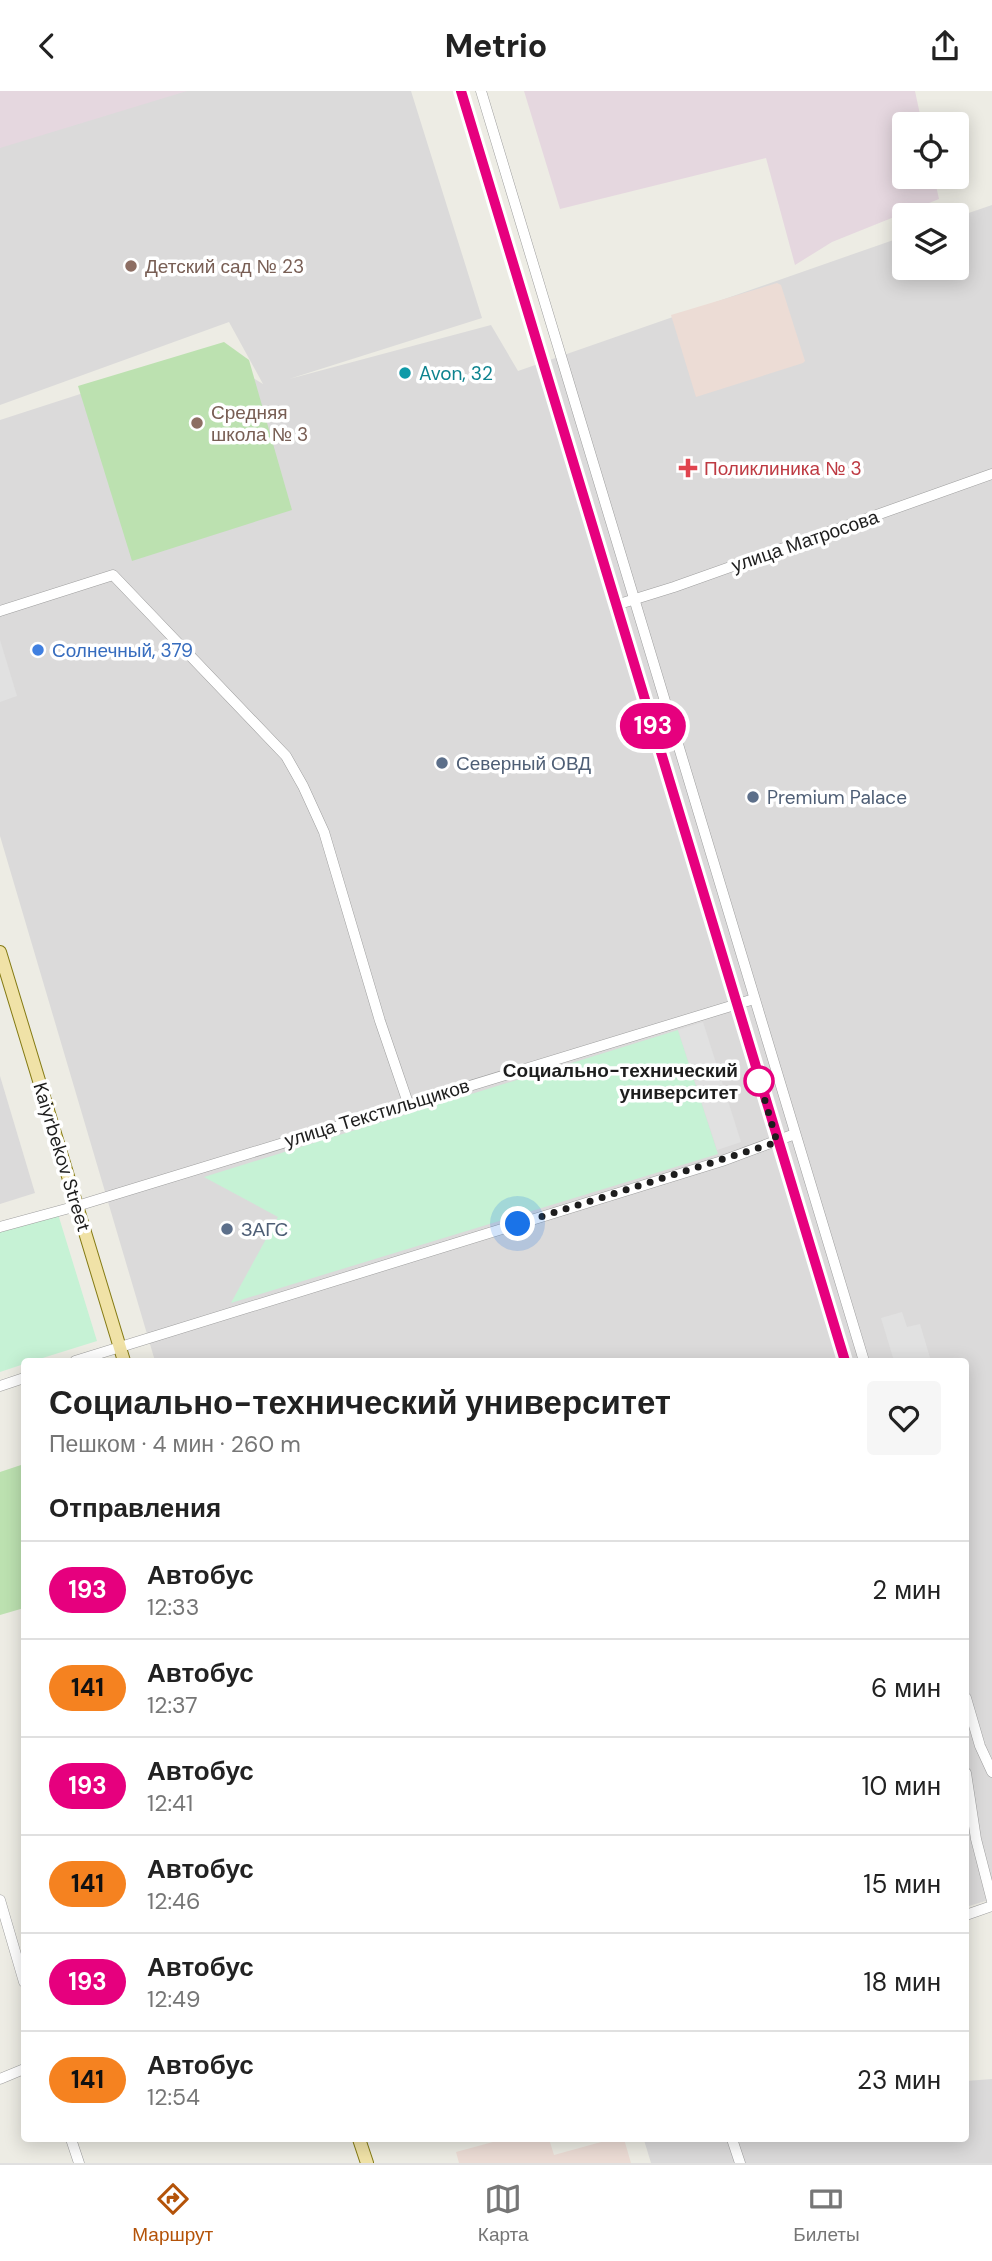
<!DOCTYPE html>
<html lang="ru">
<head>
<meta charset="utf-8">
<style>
  :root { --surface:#fff; --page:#f6f6f6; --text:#222; --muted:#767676; --line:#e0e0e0; --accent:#b45309 }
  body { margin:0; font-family:"DM Sans",sans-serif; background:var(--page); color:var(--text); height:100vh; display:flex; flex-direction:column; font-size:26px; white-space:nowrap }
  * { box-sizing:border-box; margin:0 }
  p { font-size:23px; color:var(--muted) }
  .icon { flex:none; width:38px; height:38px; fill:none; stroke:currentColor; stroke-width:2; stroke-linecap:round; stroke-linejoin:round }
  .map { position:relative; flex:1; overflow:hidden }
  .drawer { position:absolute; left:21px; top:1267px; width:948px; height:784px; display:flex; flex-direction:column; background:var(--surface); border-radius:7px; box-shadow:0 4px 18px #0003 }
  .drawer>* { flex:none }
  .badge { padding:0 14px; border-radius:23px; font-size:24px; line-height:46px }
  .buttons { position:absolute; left:892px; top:21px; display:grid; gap:14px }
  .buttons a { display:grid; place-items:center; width:77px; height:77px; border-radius:7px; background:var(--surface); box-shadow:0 4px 18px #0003; font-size:35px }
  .you { position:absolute; width:35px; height:35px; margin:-18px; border:5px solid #fff; border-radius:50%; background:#1a73e8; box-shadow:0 0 0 10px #1a73e833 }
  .map>.badge { position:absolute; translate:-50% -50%; box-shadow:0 0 0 4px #fff }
  h2 { padding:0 28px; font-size:26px; line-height:63px }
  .round { display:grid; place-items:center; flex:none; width:74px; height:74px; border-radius:7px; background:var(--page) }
  .overview { display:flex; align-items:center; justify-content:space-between; height:119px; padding:0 28px }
  h1 { font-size:33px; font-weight:700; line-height:52px }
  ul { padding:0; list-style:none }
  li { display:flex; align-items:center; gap:21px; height:98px; padding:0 28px; border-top:2px solid var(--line) }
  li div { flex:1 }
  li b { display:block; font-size:26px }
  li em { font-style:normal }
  li .badge { min-width:77px; font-weight:700; text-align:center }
  header { display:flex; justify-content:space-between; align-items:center; height:91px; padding:0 28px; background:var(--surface); font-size:32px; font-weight:700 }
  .dock { display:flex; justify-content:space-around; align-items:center; height:98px; border-top:2px solid var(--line); background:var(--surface); font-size:19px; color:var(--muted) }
  .dock a { display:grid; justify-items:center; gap:4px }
  .dock .active { color:var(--accent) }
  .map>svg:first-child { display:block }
  .residential { fill:#dbdada }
  .commercial { fill:#ecdcd5 }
  .industrial { fill:#e5d7df }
  .grass { fill:#bce1b0 }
  .park { fill:#c6f2d5 }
  .parking { fill:#e1e1e1 }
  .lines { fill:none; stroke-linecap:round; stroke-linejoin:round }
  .minor-casing { stroke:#9e9e9e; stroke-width:11 }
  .major-casing { stroke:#847a13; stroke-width:14 }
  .minor { stroke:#fff; stroke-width:10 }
  .major { stroke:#f0e2a7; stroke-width:12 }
  .line-casing { stroke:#fff; stroke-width:16 }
  .line { stroke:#e6007e; stroke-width:10 }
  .walk { stroke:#1d1d1d; stroke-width:7; stroke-dasharray:0 12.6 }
  .education-dot { fill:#8d6e63; stroke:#fff; stroke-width:2.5 }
  .culture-dot { fill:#0f9aa8; stroke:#fff; stroke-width:2.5 }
  .health-dot { fill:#e0444e; stroke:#fff; stroke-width:2.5 }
  .shop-dot { fill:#3f7fe0; stroke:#fff; stroke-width:2.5 }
  .service-dot { fill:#5c6f8a; stroke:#fff; stroke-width:2.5 }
  .stop-dot { fill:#fff; stroke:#e6007e; stroke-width:3.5 }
  .labels { text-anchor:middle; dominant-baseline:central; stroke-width:7; stroke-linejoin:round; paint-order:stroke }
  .education-label { font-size:19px; fill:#785e54; stroke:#fff; text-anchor:start }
  .culture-label { font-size:19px; fill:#0d838f; stroke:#fff; text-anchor:start }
  .health-label { font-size:19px; fill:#be3a42; stroke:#fff; text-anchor:start }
  .street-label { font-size:19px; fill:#1d1d1d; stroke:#fff }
  .shop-label { font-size:19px; fill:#366cbe; stroke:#fff; text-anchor:start }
  .service-label { font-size:19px; fill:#4e5e75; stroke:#fff; text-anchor:start }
  .stop-label { font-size:19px; font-weight:bold; fill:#1d1d1d; stroke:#fff; text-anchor:end }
</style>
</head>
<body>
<header><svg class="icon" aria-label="back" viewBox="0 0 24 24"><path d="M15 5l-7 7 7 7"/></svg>Metrio<svg class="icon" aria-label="share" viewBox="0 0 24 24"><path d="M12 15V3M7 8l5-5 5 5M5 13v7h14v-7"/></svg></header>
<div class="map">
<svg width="992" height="2072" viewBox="0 0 992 2072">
  <rect width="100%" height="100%" fill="#edece4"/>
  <!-- residential -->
  <g class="residential">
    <polygon points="0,0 411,0 482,227 289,288 491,234 518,280 905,145 905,177 957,177 957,126 992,114 992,1808 966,1816 966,1270 155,1270 0,745 0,329 210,261 263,293 229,231 0,314"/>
    <polygon points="0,985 35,1102 0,1113"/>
    <polygon points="992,1988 992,2072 651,2072 644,2049 966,2048 966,1990"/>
  </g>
  <!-- commercial -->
  <g class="commercial">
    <polygon points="777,192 781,194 805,270 803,272 696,306 671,224"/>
    <polygon points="504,2048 549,2048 554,2064 612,2048 624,2048 631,2072 459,2072 456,2061"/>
  </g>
  <!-- industrial -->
  <g class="industrial">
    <polygon points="0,0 187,0 0,57"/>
    <polygon points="524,0 915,0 922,33 905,33 905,86 934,86 939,108 832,151 795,174 766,67 560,118"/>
  </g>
  <!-- grass -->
  <g class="grass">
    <polygon points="224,251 249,269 292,419 132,470 78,295"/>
    <polygon points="24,1373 24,1517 0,1524 0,1381"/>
  </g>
  <!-- park -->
  <g class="park">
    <polygon points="678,939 718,1063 231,1212 278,1126 204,1086"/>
    <polygon points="58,1123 97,1250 33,1270 24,1270 24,1273 0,1281 0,1141"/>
  </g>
  <!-- parking -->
  <g class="parking">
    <polygon points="0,549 17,605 0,611"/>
    <polygon points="703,931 741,1051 717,1059 678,939"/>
    <polygon points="902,1221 907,1236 920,1233 931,1270 894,1270 881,1227"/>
  </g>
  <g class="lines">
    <!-- minor casing -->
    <g class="minor-casing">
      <g id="minor">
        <polyline points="461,0 845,1270"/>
        <polyline points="481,0 864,1270"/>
        <polyline points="616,514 674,496 992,383"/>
        <polyline points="0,520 113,484 286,665 303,695 324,741 380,930 408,1012"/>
        <polyline points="0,1136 77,1115 754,908"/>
        <polyline points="75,1270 722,1070 795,1043"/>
        <polyline points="0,1295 24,1287"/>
        <polyline points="966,1607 980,1655 992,1681"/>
        <polyline points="966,1682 976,1748 992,1810"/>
        <polyline points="0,1809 24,1891"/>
        <polyline points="966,1824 992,1815"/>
        <polyline points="0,1988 24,1978"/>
        <polyline points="71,2048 79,2072"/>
        <polyline points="732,2048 740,2072"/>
      </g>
    </g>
    <!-- major casing -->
    <g class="major-casing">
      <g id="major">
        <polyline points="0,861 124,1270"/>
        <polyline points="359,2048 367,2072"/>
      </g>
    </g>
    <!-- minor -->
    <use href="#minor" class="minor"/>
    <!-- major -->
    <use href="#major" class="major"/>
  </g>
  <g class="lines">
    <!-- line casing -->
    <g class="line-casing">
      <polyline id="line" points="461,0 845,1270"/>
    </g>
    <!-- line -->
    <use href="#line" class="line"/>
    <!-- walk -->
    <polyline class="walk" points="518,1133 777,1051 757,982 759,990"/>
  </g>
  <!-- markers -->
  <g class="education-dot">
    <circle cx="131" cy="175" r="7"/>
    <circle cx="197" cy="332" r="7"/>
  </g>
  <circle class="culture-dot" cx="405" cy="282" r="7"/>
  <path class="health-dot" d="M684.5 366.5h7v7h7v7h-7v7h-7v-7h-7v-7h7z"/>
  <circle class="shop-dot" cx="38" cy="559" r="7"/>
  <g class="service-dot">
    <circle cx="442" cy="672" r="7"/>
    <circle cx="753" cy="706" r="7"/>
    <circle cx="227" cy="1138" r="7"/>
  </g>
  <circle class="stop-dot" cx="759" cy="990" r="14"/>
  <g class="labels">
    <!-- education labels -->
    <g class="education-label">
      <text x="145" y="175">Детский сад № 23</text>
      <text x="211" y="321">Средняя<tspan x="211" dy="22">школа № 3</tspan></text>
    </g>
    <!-- culture labels -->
    <g class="culture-label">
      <text x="419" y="282">Avon, 32</text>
    </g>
    <!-- health labels -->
    <g class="health-label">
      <text x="704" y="377">Поликлиника № 3</text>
    </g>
    <!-- street labels -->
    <g class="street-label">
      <text transform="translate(805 450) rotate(-19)">улица Матросова</text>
      <text transform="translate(377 1022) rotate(-17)">улица Текстильщиков</text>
      <text transform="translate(62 1066) rotate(73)">Kaiyrbekov Street</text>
    </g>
    <!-- shop labels -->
    <g class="shop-label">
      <text x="52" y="559">Солнечный, 379</text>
    </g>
    <!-- service labels -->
    <g class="service-label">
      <text x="456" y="672">Северный ОВД</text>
      <text x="767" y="706">Premium Palace</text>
      <text x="241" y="1138">ЗАГС</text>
    </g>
    <!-- stop labels -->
    <g class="stop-label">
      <text x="738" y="979">Социально-технический<tspan x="738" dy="22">университет</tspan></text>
    </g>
  </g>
</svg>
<div class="buttons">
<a><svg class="icon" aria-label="locate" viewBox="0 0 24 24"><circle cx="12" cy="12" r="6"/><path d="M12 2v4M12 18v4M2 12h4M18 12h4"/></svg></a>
<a><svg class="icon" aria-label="layers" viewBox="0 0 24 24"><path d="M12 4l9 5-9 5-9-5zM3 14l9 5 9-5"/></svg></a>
</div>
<div class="you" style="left:518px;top:1133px"></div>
<b class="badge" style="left:653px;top:635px;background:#e6007e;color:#fff">193</b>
<section class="drawer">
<div class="overview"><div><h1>Социально-технический университет</h1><p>Пешком · 4 мин · 260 m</p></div><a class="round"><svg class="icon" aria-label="heart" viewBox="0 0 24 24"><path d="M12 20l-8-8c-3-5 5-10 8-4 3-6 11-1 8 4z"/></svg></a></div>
<h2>Отправления</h2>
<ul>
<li><span class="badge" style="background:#e6007e;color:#fff">193</span><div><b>Автобус</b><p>12:33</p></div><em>2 мин</em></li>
<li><span class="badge" style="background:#f58220;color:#111">141</span><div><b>Автобус</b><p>12:37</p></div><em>6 мин</em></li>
<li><span class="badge" style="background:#e6007e;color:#fff">193</span><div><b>Автобус</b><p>12:41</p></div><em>10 мин</em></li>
<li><span class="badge" style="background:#f58220;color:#111">141</span><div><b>Автобус</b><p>12:46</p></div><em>15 мин</em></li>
<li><span class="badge" style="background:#e6007e;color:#fff">193</span><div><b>Автобус</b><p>12:49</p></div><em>18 мин</em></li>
<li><span class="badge" style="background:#f58220;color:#111">141</span><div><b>Автобус</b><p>12:54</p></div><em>23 мин</em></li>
</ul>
</section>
</div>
<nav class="dock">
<a class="active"><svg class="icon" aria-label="directions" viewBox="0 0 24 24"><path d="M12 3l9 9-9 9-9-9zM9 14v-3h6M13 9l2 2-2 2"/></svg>Маршрут</a>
<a><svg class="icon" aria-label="map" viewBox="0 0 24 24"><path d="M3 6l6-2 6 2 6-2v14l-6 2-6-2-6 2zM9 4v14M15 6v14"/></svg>Карта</a>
<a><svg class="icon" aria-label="tickets" viewBox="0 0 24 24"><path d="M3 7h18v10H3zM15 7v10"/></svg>Билеты</a>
</nav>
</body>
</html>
